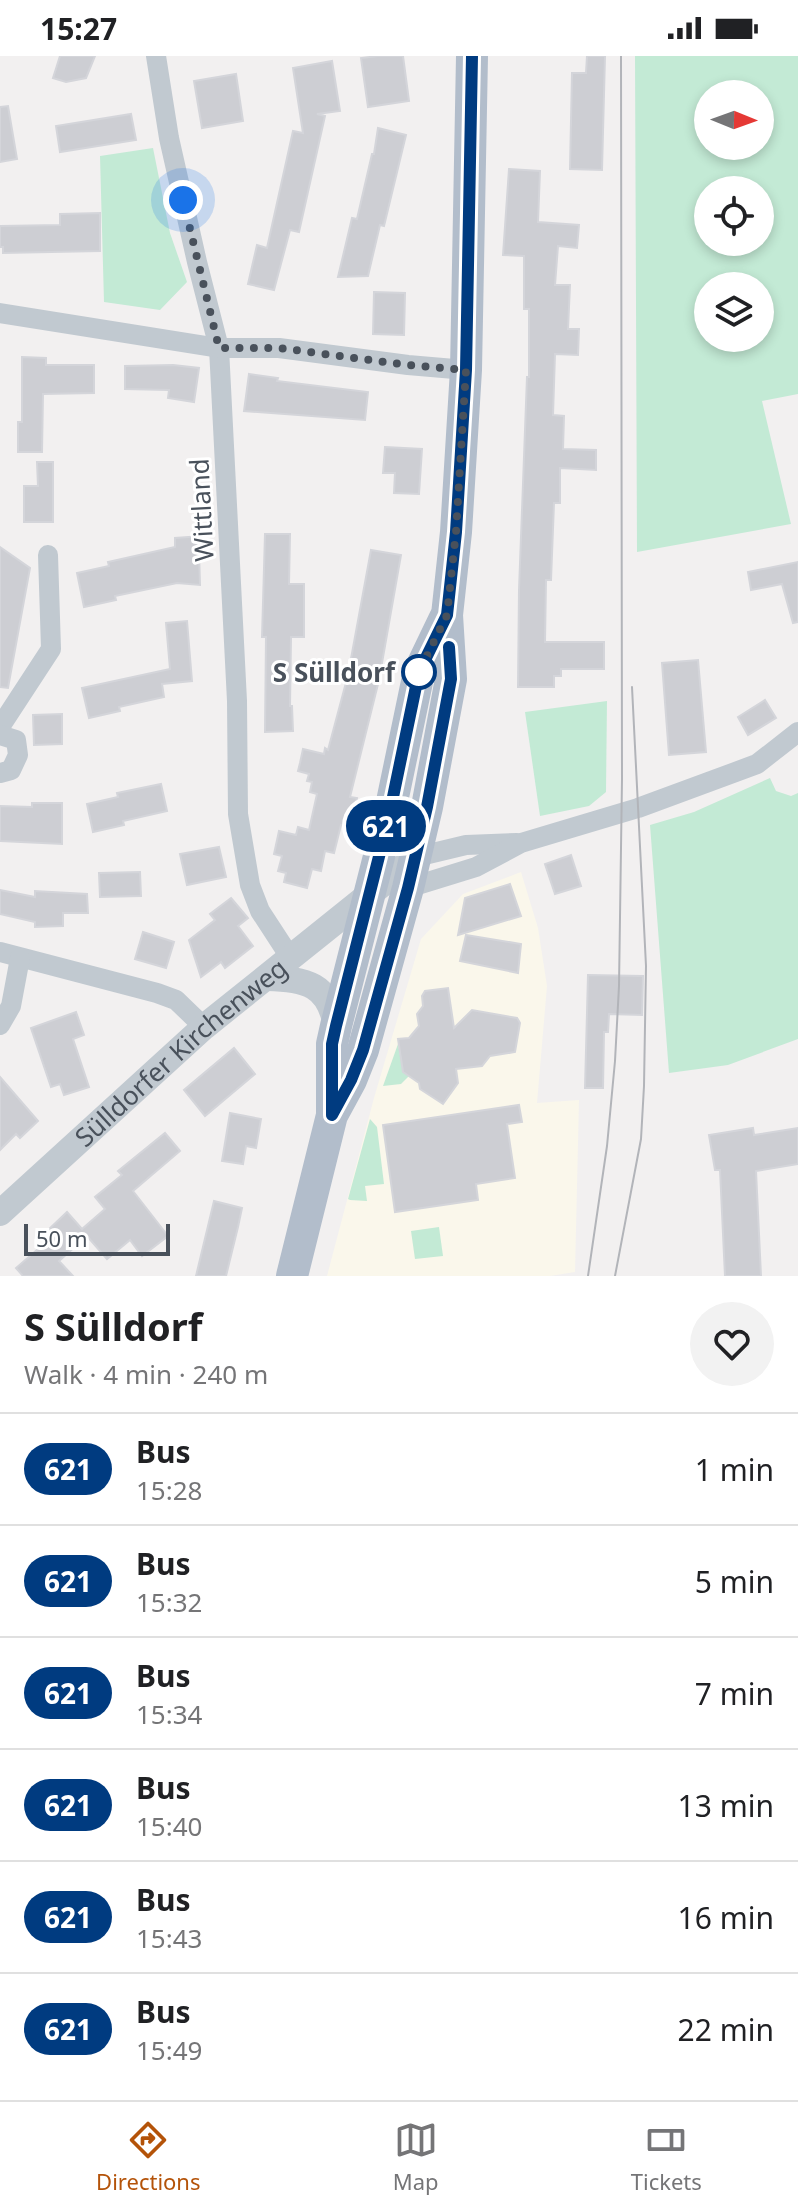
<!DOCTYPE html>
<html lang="en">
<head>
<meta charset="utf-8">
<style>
  :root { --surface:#fff; --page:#f2f2f2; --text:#202124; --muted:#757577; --line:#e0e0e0; --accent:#b45309 }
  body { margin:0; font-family:"Noto Sans",sans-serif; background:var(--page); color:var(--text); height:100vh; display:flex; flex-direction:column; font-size:30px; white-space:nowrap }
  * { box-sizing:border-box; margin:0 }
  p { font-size:26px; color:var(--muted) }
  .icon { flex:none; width:44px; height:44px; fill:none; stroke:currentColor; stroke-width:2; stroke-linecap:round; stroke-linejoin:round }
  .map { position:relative; height:1220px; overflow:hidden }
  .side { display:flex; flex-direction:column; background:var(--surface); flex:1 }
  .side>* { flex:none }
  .badge { padding:0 16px; border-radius:26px; font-size:28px; line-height:52px }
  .needle { width:52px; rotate:91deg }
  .tools { position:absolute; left:694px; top:24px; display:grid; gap:16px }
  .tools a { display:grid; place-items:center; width:80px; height:80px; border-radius:50%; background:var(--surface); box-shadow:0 4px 12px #0003; font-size:40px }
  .scale { position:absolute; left:24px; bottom:20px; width:146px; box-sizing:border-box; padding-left:8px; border:4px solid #49515b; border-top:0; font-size:22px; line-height:28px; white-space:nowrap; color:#49515b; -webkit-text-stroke:6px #fff; paint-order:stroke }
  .you { position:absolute; width:40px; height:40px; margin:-20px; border:6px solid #fff; border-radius:50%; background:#1a73e8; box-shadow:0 0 0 12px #1a73e833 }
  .map>.badge { position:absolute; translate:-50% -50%; box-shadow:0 0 0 4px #fff }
  .round { display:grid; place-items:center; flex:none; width:84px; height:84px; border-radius:42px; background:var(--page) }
  .summary { display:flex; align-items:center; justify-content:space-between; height:136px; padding:0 24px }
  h1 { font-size:38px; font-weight:700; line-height:60px }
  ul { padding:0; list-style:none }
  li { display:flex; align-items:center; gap:24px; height:112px; padding:0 24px; border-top:2px solid var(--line) }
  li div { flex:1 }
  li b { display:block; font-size:30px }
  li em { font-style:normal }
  li .badge { min-width:88px; font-weight:700; text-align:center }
  .status { display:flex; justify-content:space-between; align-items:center; height:56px; padding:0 40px; background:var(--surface); direction:ltr }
  .status svg { height:22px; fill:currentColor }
  .menu { display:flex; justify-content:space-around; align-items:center; height:112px; border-top:2px solid var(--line); background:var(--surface); font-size:22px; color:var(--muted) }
  .menu a { display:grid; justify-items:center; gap:4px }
  .menu .current { color:var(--accent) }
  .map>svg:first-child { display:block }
  .commercial { fill:#faf7eb }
  .green { fill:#c3ead5; fill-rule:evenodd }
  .building { fill:#cdced3; stroke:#d4d5da; stroke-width:2 }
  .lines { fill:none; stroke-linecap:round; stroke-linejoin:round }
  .minor { stroke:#c1c9d0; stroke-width:20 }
  .tertiary { stroke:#c1c9d0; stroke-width:26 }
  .primary { stroke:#b2bdcb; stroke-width:32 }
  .tram { stroke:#b2b4b9; stroke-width:2 }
  .line-casing { stroke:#fff; stroke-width:18 }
  .line { stroke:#003b80; stroke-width:12 }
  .walk { stroke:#49515b; stroke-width:8; stroke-dasharray:0 14.4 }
  .stop-dot { fill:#fff; stroke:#003b80; stroke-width:4 }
  .labels { text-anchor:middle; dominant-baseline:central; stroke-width:6; stroke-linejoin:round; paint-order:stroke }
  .street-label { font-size:26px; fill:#49515b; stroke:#fff }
  .stop-label { font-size:26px; font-weight:bold; fill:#49515b; stroke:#fff; text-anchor:end }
</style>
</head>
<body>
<div class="status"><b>15:27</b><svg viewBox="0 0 49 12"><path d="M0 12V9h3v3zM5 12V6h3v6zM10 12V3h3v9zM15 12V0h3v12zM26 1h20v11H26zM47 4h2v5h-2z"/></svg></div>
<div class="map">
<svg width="798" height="1220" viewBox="0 0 798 1220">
  <rect width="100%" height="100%" fill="#f2f0f0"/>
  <!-- commercial -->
  <polygon class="commercial" points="521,816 538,872 547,930 537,1047 579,1044 575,1216 550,1220 327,1220 374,1042 421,883 463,838"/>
  <!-- green -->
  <g class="green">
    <path d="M635 0H798V338L762 345 791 468 637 496ZM708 38H760V90H708ZM708 134H760V186H708ZM708 230H760V282H708Z"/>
    <polygon points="153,92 170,177 187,226 160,254 104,246 100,100"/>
    <polygon points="607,645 606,736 589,750 540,760 525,656"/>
    <polygon points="770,722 776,735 791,740 798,737 798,983 728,1009 669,1017 650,769 694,756"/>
    <polygon points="398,988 403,1016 409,1020 401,1028 383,1030"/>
    <polygon points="370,1063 377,1071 384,1128 365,1130 367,1145 350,1144 348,1143"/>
    <polygon points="439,1171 443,1200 415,1203 411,1175"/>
  </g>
  <!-- building -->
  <g class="building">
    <polygon points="60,0 95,0 86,22 66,26 53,22"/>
    <polygon points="378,0 403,0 409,45 368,51 361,2"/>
    <polygon points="587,0 605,0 602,114 570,113 572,17 586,17"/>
    <polygon points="332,5 340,55 317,58 325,60 299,176 290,174 274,234 248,228 257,189 267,192 293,75 303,77 293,12"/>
    <polygon points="236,18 243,65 202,72 194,25"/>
    <polygon points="8,50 17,103 0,106 0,51"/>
    <polygon points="131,58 136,84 60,96 56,70"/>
    <polygon points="378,72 406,79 384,170 380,169 368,220 338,221 352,162 357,163 372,98 374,98"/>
    <polygon points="509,113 540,115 538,166 579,169 577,192 558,190 555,229 570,229 568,273 579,273 578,299 555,298 553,359 564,360 563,393 596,394 596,414 560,412 560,447 554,447 551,524 546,524 545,586 604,586 604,613 561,613 561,620 554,620 554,631 518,631 519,534 527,321 529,321 529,253 524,253 524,200 503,199"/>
    <polygon points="100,157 100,195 3,197 3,191 0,191 0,170 60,169 60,158"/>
    <polygon points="374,236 405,237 404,279 373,278"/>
    <polygon points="22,301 46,302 46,309 94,309 94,337 43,338 42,396 18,396 18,366 22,366"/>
    <polygon points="173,309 199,312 194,346 168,342 169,334 125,333 125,310"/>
    <polygon points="249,318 278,322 277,325 368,336 365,364 244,355"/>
    <polygon points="385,391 422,393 419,438 394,437 395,417 383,417"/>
    <polygon points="37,406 53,406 53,466 24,466 24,430 38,430"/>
    <polygon points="265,478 290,478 289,528 304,528 304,581 291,581 290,650 292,650 293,675 265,676 266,581 262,581"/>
    <polygon points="202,480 203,495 199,495 200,529 177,527 115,540 116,544 84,551 77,517 109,510 108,506 175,491 175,482"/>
    <polygon points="0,491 30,512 8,632 0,631"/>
    <polygon points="371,494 401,499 379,624 350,741 357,742 350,771 341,769 334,797 325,795 321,815 312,813 307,832 284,826 286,817 278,815 282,800 274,798 279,775 296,779 298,771 309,774 317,738 310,736 312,726 307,725 309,718 298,715 300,707 303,693 324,698 325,692 328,694 348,619"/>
    <polygon points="798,506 798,566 793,567 782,528 751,534 748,516"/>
    <polygon points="187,565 192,625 162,628 164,641 119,651 120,655 89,662 82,632 170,613 166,567"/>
    <polygon points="698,604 706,696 669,699 662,607"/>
    <polygon points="765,644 776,662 748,679 738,661"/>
    <polygon points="62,658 62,688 34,689 33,659"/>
    <polygon points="161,728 167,755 123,765 124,769 93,776 87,748 118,741 117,737"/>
    <polygon points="32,747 62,747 62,788 0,785 0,750 32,751"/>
    <polygon points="219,791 226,821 187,829 180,798"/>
    <polygon points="571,799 581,830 555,838 545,808"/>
    <polygon points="140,816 141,840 100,841 99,817"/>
    <polygon points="510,828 521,860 458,879 465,842"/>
    <polygon points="0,834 35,841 35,835 87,838 88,857 63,857 63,870 35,871 35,866 0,858"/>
    <polygon points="231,842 248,862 238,870 253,890 225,912 221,906 201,921 189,884 215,864 210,858"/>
    <polygon points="143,876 174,886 166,912 135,903"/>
    <polygon points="466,879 521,888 518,917 460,905"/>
    <polygon points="588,919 643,920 642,959 609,958 608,976 604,976 603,1032 585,1032"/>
    <polygon points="448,932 454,972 472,954 517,962 520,967 515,996 490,1000 482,1010 456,1013 458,1027 443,1048 420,1033 419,1027 403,1016 398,983 409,982 419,970 417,958 423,950 422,940 425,935"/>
    <polygon points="76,956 84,979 73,983 89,1031 64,1039 60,1028 51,1031 31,972"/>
    <polygon points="234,992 255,1018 205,1060 184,1034"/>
    <polygon points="0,1021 38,1065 20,1082 16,1078 0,1094"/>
    <polygon points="519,1049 522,1066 507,1068 515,1122 476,1128 478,1144 395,1156 383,1069"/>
    <polygon points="230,1057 261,1063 256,1092 246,1090 243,1108 222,1105"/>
    <polygon points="753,1072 754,1079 798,1072 798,1108 756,1115 761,1220 725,1220 720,1114 715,1114 709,1079"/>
    <polygon points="165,1077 180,1095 133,1135 168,1180 142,1200 130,1184 107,1203 87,1180 59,1205 73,1220 23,1220 16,1212 53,1180 48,1174 67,1156 82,1173 105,1153 95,1141 122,1119 118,1115"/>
    <polygon points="214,1145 242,1152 238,1171 226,1220 196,1220"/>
  </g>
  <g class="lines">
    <!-- minor -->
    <g class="minor">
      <polyline points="156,0 169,82 197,206 219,292 237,645 238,758 250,829 260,855 290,901"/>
      <polyline points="0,257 219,292 279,292 408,309 466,314"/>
      <polyline points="0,671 51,593 48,499"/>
      <polyline points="0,679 16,684 18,699 11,714 0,717"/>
      <polyline points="416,801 466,789 517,787"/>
      <polyline points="408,832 476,811 521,787 638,752 757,708 798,676"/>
      <polyline points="0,896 157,937 176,944 204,971"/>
      <polyline points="0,969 11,950 20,902"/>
    </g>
    <!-- tertiary -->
    <g class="tertiary">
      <path d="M267 922C306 923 329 928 336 970"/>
      <path id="s1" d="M0 1157 204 971 416 801"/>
    </g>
    <!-- primary -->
    <g class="primary">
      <polyline points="332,1056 332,988 336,970 388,765 419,616 445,562"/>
      <polyline points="292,1220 332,1059 351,1024 363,994 408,832 427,751 451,623 447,559 456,476 466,314 472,0"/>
    </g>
    <!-- tram -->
    <g class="tram">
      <polyline points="588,1220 607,1090 615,1005 619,930 622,723 621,0"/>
      <polyline points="615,1220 641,1083 644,1030 646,910 632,631"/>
    </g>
  </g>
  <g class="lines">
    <!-- line casing -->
    <g class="line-casing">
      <polyline id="line" points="449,591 451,623 427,751 408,832 363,994 351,1024 332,1059 332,988 336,970 388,765 419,616 447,559 456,476 466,314 472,0"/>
    </g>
    <!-- line -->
    <use href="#line" class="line"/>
    <!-- walk -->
    <polyline class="walk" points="183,144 219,292 279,292 408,309 466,314 456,476 447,559 419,616"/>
  </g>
  <!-- markers -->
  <circle class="stop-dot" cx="419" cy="616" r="16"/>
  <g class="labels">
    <!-- street labels -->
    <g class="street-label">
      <text transform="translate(201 454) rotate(-93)">Wittland</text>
      <text stroke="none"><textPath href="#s1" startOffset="242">Sülldorfer Kirchenweg</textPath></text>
    </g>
    <!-- stop labels -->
    <g class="stop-label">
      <text x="395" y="616">S Sülldorf</text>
    </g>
  </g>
</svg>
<div class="tools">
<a><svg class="needle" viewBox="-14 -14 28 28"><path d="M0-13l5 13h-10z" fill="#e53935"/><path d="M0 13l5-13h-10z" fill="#757577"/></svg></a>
<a><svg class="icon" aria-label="locate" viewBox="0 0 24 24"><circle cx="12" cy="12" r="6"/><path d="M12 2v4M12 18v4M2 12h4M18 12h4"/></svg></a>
<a><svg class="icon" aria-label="layers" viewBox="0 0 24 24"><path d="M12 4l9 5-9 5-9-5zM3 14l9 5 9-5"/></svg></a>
</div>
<div class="scale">50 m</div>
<div class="you" style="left:183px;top:144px"></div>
<b class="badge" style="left:386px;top:770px;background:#003b80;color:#fff">621</b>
</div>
<section class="side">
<div class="summary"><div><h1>S Sülldorf</h1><p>Walk · 4 min · 240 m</p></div><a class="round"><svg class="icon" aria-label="heart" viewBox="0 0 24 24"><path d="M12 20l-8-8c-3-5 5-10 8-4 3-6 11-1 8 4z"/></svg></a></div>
<ul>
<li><span class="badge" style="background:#003b80;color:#fff">621</span><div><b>Bus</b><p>15:28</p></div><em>1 min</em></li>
<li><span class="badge" style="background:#003b80;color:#fff">621</span><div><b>Bus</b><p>15:32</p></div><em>5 min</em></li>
<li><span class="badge" style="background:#003b80;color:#fff">621</span><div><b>Bus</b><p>15:34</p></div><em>7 min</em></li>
<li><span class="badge" style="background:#003b80;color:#fff">621</span><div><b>Bus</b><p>15:40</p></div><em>13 min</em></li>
<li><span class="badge" style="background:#003b80;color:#fff">621</span><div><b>Bus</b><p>15:43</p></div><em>16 min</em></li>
<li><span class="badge" style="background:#003b80;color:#fff">621</span><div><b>Bus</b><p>15:49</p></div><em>22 min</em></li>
</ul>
</section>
<nav class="menu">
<a class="current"><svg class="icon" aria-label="directions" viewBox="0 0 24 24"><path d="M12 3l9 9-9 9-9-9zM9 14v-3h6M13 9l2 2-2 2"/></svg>Directions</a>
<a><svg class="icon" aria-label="map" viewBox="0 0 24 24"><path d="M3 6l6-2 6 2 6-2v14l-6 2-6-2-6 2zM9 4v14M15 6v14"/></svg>Map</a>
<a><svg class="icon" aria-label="tickets" viewBox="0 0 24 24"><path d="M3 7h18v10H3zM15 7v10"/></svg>Tickets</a>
</nav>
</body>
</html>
